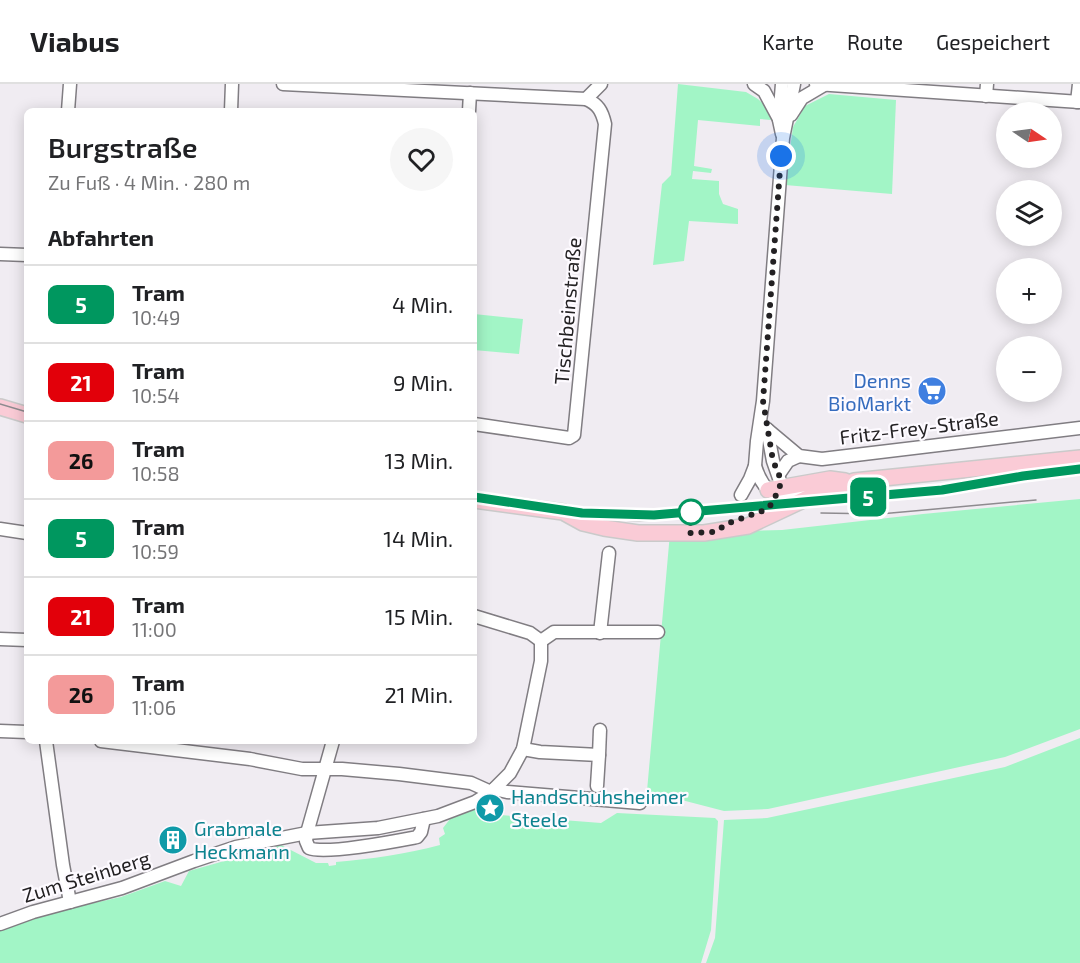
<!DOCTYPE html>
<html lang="de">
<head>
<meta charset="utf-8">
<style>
  :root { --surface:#fff; --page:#f6f6f6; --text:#202124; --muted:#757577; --line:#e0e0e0 }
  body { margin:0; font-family:"Exo 2",sans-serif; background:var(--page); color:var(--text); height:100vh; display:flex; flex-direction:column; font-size:22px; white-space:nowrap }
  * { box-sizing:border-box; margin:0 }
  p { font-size:20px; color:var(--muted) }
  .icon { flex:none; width:33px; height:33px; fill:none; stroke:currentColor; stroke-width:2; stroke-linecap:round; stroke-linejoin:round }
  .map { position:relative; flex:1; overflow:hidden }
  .panel { position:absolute; left:24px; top:24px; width:453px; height:636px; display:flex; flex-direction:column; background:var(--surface); border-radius:9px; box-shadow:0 3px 15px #0003 }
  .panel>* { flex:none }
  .badge { padding:0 12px; border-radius:9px; font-size:21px; line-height:39px }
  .needle { width:39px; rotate:103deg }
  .tools { position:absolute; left:996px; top:18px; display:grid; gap:12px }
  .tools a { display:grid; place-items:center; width:66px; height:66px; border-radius:50%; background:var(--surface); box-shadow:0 3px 15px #0003; font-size:30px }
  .you { position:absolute; width:30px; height:30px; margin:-15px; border:4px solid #fff; border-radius:50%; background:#1a73e8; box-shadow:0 0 0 9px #1a73e833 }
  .map>.badge { position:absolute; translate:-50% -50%; box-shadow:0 0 0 3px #fff }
  h2 { padding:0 24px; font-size:22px; line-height:54px }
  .round { display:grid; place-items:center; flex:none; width:63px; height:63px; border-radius:32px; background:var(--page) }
  .head { display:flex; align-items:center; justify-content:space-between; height:102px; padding:0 24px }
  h1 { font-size:28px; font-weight:600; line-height:45px }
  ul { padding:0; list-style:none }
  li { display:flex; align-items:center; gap:18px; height:78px; padding:0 24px; border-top:2px solid var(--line) }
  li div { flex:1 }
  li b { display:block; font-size:22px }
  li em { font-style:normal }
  li .badge { min-width:66px; font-weight:700; text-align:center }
  header { display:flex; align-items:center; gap:36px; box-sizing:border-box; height:84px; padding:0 30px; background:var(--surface); border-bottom:2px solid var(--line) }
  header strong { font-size:28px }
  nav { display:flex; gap:33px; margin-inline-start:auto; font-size:21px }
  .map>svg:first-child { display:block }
  .green { fill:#a2f5c6 }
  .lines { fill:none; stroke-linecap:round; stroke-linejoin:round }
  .minor-casing { stroke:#807d82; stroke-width:15 }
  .major-casing { stroke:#cacaca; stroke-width:18 }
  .minor { stroke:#fff; stroke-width:12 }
  .major { stroke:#facbd6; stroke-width:15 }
  .tram { stroke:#8e8b8f; stroke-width:1.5 }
  .rail { stroke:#8e8b8f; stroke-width:3; stroke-dasharray:12 6; stroke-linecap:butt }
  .line-casing { stroke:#fff; stroke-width:14 }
  .line { stroke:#00975f; stroke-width:9 }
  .walk { stroke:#232123; stroke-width:6; stroke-dasharray:0 10.8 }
  .stop-dot { fill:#fff; stroke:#00975f; stroke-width:3 }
  .labels { text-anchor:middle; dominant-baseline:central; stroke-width:4.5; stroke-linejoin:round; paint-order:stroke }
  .street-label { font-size:20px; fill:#232123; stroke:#fdfaff }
  .shop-label { font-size:20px; fill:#366cbe; stroke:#fdfaff; text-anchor:end }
  .culture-label { font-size:20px; fill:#0d838f; stroke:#fdfaff; text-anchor:start }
</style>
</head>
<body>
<header>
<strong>Viabus</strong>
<nav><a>Karte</a><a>Route</a><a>Gespeichert</a></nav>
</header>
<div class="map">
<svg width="1080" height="879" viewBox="0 0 1080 879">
  <rect width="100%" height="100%" fill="#f0ecf2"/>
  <!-- green -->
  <g class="green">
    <polygon points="678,0 746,8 758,15 769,25 771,36 760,35 760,42 698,36 694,82 712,85 711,89 693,87 692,95 719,97 719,110 723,120 738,125 738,140 689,137 684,177 653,181 662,100 671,91"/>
    <polygon points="829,10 896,16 892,110 785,101 793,43 805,22"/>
    <polygon points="474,230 523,235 519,270 474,266"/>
    <polygon points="1080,415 1080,645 1005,673 768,725 724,727 647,707 670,449 782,446 923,430"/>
    <polygon points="1080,654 1080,879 706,879 715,854 724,736 767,734 1005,683"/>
    <path d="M481 723 487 730 601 739 617 729 715 734 718 737 711 846 701 879H0V844L35 832 121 813 165 797 181 802 189 787 281 761 316 779H328L329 782 336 781V778C372 775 406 770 440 761L439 754 445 750 443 744 450 735Z"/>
  </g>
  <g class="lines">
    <!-- minor casing -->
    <g class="minor-casing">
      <g id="minor">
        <path d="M283 0 586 15C598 20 602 27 605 40L574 351 569 354 474 340"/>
        <polyline points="754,0 764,7 779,35"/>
        <polyline points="816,0 1080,18"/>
        <polyline points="986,12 987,0"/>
        <polyline points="586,15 601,0"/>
        <polyline points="1077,18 1079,0"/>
        <polyline points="68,27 70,0"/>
        <polyline points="231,27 232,0"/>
        <polyline points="469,27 470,9"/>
        <polyline points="791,31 802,14 824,1"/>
        <polyline points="782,50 779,36 782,0"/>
        <polyline points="0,170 27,171"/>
        <polyline points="767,345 773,377 780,397 780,404"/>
        <polyline points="768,346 799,372 822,375 1080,344"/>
        <path d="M755 382C765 414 779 413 809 413"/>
        <polyline points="779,390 788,377 799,372"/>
        <polyline points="741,411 750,395 755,382 757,357 763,317 783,54 794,0"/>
        <polyline points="0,445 27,449"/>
        <polyline points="474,532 530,549 541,557"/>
        <polyline points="600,549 609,469"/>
        <polyline points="0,555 27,556"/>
        <polyline points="541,557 554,548 658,548"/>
        <polyline points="0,647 27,648"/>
        <polyline points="46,657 63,781 70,818"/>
        <polyline points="101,657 250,675 302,685 342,685 399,690 471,699 491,708"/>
        <path d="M333 657 307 749 306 757 309 764C325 771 396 757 417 753L421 748 424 735"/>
        <polyline points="523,665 540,668 599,671 597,702"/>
        <polyline points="599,671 600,646"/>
        <polyline points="494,705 507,708 640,719"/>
        <polyline points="0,840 33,828 122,804 194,777 236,763 307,749 378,744 438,732 475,718 491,708 510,689 523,665 541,577 541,557"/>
      </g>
    </g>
    <!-- major casing -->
    <g class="major-casing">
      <g id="major">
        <polyline points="0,323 27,331"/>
        <polyline points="768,406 830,395 845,397"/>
        <polyline points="474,416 563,428 583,439 604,444 638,449 704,449 748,442 816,410 854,397 1080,374"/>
      </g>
    </g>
    <!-- minor -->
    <use href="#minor" class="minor"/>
    <!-- major -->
    <use href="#major" class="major"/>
    <!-- tram -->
    <g class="tram">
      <polyline points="0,320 27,328"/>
      <polyline points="474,419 586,434 640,437 878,417"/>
      <polyline points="821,429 880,430 1036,416"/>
    </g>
    <!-- rail -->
    <polyline class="rail" points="861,414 948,405 1023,392 1080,385"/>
  </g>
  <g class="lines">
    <!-- line casing -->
    <g class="line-casing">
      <polyline id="line" points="474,413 582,429 654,431 942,406 1023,392 1080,385"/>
    </g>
    <!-- line -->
    <use href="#line" class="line"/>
    <!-- walk -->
    <polyline class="walk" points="691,428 690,449 714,448 729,439 762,427 770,422 780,404 779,390 773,377 763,317 781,72"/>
  </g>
  <!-- icons -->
  <defs>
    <g id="supermarket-disc" transform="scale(1.5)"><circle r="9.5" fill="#3f7fe0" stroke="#fdfaff"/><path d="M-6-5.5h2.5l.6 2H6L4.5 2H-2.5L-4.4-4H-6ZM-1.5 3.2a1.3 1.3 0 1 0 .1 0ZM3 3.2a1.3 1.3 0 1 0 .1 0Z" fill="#fff"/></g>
    <g id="sight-disc" transform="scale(1.5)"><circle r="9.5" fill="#0f9aa8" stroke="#fdfaff"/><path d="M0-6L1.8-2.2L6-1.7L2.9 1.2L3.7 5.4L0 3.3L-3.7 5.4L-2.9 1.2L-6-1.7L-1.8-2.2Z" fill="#fff"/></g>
    <g id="building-disc" transform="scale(1.5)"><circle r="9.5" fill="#0f9aa8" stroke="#fdfaff"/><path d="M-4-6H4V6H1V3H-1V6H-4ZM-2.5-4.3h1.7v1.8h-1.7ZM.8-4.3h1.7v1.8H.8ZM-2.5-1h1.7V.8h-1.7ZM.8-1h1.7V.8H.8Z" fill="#fff"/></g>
  </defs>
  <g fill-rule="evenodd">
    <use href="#supermarket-disc" x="932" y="307"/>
    <use href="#sight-disc" x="490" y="724"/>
    <use href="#building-disc" x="173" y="756"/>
  </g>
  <!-- markers -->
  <circle class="stop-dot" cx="691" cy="428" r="12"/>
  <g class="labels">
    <!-- street labels -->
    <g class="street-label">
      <text transform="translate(567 227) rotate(-85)">Tischbeinstraße</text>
      <text transform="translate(919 343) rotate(-7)">Fritz-Frey-Straße</text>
      <text transform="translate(86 792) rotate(-17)">Zum Steinberg</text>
    </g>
    <!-- shop labels -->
    <g class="shop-label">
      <text x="911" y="296">Denns<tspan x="911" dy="23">BioMarkt</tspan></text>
    </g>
    <!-- culture labels -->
    <g class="culture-label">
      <text x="511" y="712">Handschuhsheimer<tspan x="511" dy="23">Steele</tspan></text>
      <text x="194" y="744">Grabmale<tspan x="194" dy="23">Heckmann</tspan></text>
    </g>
  </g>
</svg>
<div class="tools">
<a><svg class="needle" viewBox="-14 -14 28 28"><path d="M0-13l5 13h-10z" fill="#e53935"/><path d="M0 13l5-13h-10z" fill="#757577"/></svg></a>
<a><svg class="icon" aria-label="layers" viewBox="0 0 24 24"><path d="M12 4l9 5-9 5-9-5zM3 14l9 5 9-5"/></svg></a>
<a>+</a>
<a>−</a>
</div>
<div class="you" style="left:781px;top:72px"></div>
<b class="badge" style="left:868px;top:413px;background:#00975f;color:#fff">5</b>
<section class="panel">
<div class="head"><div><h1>Burgstraße</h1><p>Zu Fuß · 4 Min. · 280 m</p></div><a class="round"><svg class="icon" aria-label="heart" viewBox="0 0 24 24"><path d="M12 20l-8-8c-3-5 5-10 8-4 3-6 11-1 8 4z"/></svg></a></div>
<h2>Abfahrten</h2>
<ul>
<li><span class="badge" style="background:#00975f;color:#fff">5</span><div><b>Tram</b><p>10:49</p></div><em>4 Min.</em></li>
<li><span class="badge" style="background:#e2000a;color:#fff">21</span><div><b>Tram</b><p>10:54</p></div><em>9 Min.</em></li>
<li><span class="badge" style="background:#f39a9a;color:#111">26</span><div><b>Tram</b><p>10:58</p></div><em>13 Min.</em></li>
<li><span class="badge" style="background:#00975f;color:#fff">5</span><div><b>Tram</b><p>10:59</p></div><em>14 Min.</em></li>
<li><span class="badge" style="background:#e2000a;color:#fff">21</span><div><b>Tram</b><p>11:00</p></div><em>15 Min.</em></li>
<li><span class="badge" style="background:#f39a9a;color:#111">26</span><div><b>Tram</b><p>11:06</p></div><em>21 Min.</em></li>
</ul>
</section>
</div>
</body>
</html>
